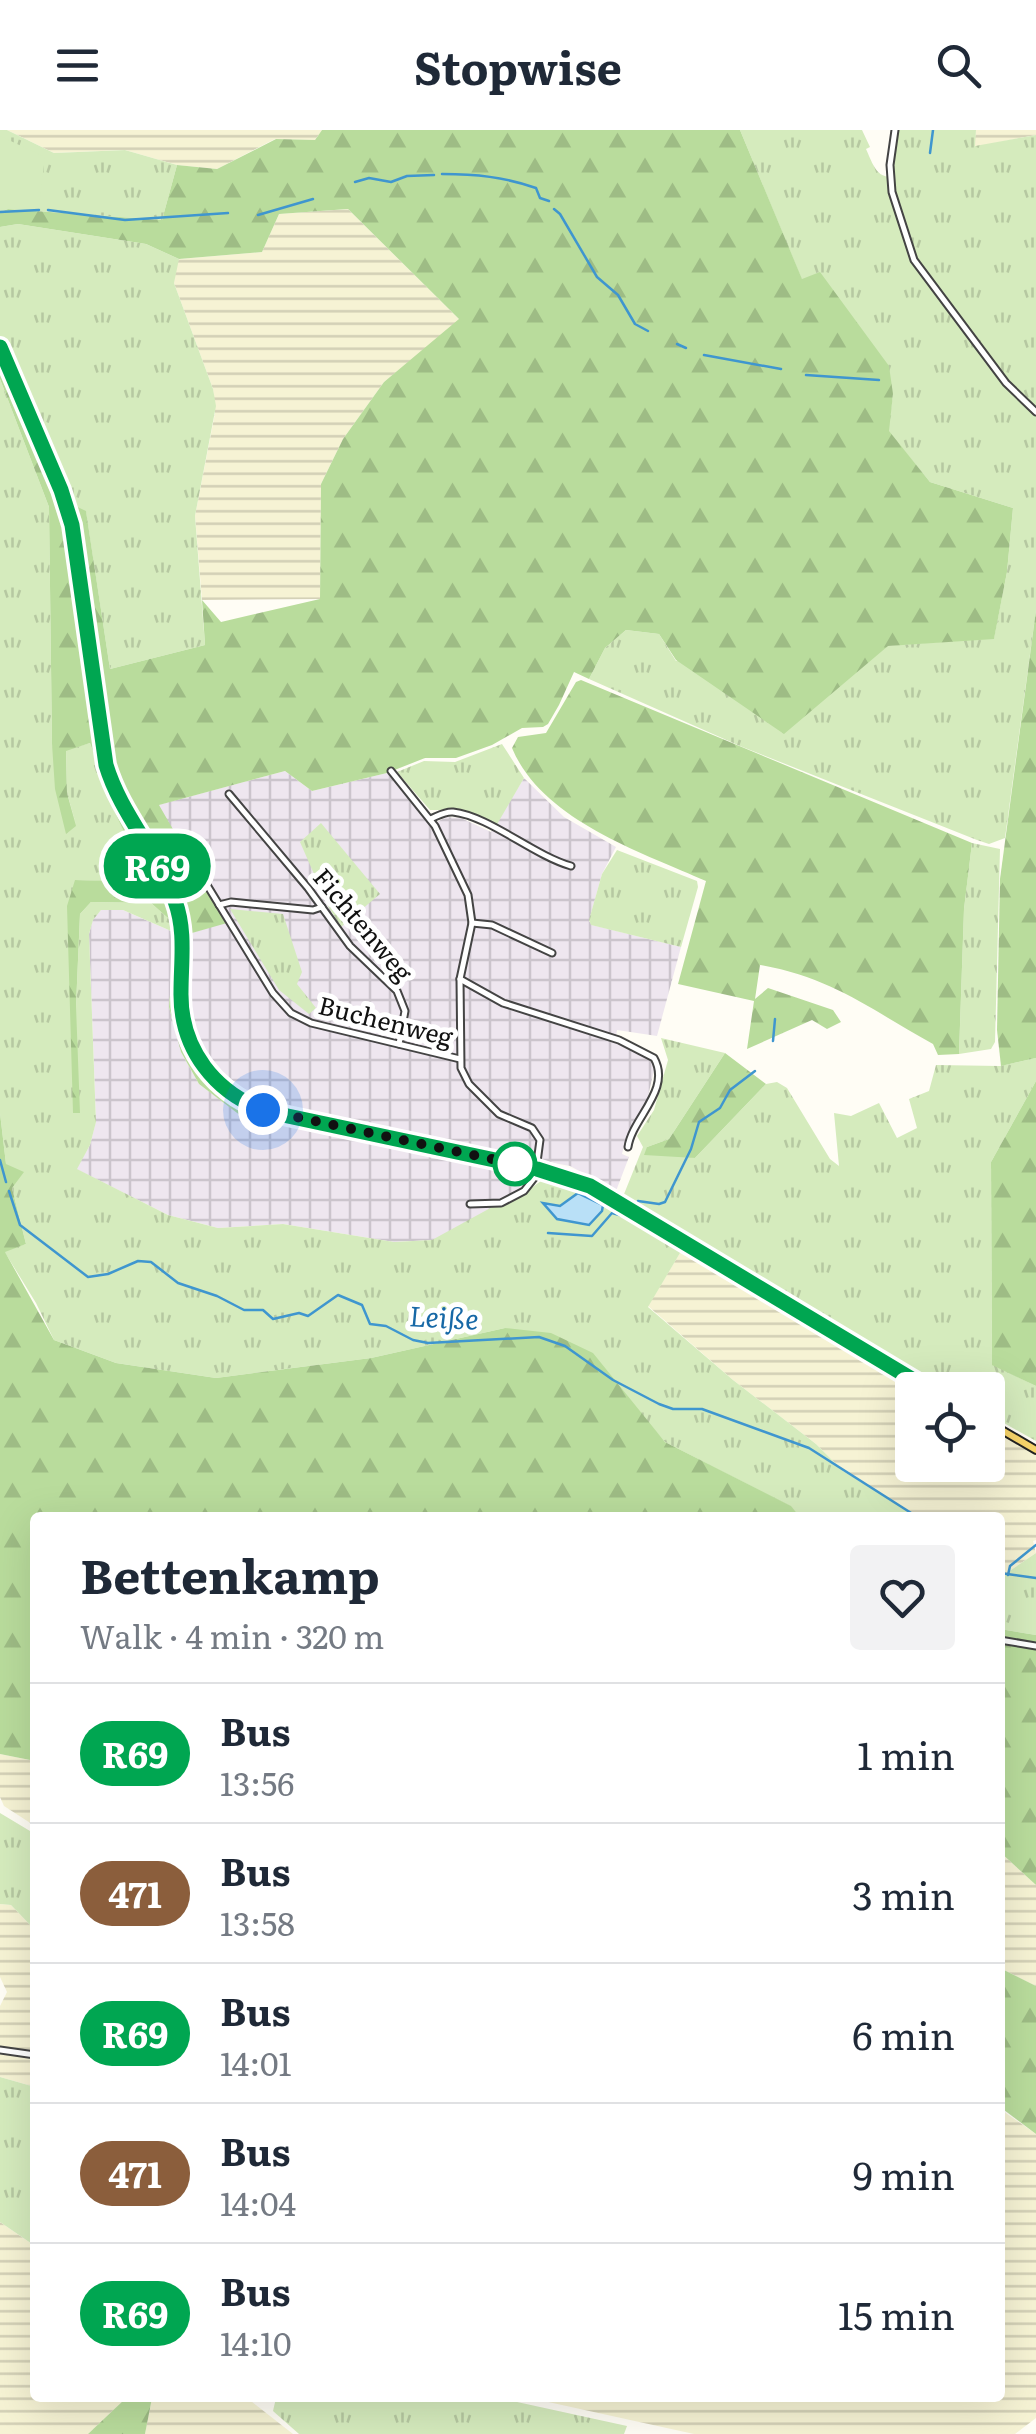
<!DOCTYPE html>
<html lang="en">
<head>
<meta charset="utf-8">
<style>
  :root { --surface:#fff; --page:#f2f2f3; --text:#1f2937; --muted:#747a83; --line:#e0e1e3 }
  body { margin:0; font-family:Literata,serif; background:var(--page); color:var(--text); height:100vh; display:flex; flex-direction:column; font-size:38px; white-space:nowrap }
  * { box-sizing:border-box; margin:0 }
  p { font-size:32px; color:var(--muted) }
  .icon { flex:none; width:55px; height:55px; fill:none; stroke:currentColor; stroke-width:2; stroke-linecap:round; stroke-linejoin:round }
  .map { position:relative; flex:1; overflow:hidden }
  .drawer { position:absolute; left:30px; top:1382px; width:975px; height:890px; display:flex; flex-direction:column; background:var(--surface); border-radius:10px; box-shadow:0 10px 40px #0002 }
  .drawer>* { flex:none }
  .badge { padding:0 20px; border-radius:32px; font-size:35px; line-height:65px }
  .buttons { position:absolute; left:895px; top:1242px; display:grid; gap:20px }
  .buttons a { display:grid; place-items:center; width:110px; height:110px; border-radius:10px; background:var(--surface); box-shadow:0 10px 40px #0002; font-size:50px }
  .you { position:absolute; width:50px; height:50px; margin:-25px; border:8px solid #fff; border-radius:50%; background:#1a73e8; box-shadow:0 0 0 15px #1a73e833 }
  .map>.badge { position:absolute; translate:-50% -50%; box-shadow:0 0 0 5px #fff }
  .round { display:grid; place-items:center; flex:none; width:105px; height:105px; border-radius:10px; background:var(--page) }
  .summary { display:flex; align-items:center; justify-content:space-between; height:170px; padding:0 50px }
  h1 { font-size:48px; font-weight:700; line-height:75px }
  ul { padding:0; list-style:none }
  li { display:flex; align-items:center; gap:30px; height:140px; padding:0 50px; border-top:2px solid var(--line) }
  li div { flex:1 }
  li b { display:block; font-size:38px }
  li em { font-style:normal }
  li .badge { min-width:110px; font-weight:700; text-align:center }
  header { display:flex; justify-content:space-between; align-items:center; height:130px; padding:0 50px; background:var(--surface); font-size:45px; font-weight:700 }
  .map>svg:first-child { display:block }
  .industrial { fill:url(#industrial-grid) }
  .farmland { fill:url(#farmland-rules) }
  .grass { fill:url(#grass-tufts) }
  .forest { fill:url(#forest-firs) }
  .garden { fill:#d5ebbd }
  .water { fill:#b9e0f7; stroke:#3f96cf; stroke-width:2.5 }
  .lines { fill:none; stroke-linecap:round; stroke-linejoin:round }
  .stream { stroke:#3f96cf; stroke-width:2.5 }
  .minor-casing { stroke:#444; stroke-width:9 }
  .major-casing { stroke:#222; stroke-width:10 }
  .minor { stroke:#fff; stroke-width:5 }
  .major { stroke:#f9d66b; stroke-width:6 }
  .line-casing { stroke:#fff; stroke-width:22 }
  .line { stroke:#00a651; stroke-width:15 }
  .walk { stroke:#111; stroke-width:10; stroke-dasharray:0 18 }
  .stop-dot { fill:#fff; stroke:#00a651; stroke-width:5 }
  .labels { text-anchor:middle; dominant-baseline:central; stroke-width:10; stroke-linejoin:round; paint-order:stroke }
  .street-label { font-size:25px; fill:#111; stroke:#fff }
  .water-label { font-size:28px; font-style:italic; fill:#1768a6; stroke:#fff }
</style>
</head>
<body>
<header><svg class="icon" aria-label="menu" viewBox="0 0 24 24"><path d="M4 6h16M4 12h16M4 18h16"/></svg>Stopwise<svg class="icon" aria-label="search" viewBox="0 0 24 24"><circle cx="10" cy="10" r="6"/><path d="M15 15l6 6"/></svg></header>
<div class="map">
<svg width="1036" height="2304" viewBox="0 0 1036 2304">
  <defs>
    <pattern id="industrial-grid" width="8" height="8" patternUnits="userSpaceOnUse" patternTransform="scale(2.5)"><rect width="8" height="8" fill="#eee6ef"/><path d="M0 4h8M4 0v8" fill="none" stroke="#cbc4cc"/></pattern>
    <pattern id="farmland-rules" width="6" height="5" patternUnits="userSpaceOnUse" patternTransform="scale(2.5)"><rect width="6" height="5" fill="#f6f3d4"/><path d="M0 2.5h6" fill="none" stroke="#d2cfb5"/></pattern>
    <pattern id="grass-tufts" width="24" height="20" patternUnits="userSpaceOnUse" patternTransform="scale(2.5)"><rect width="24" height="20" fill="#d5ebbd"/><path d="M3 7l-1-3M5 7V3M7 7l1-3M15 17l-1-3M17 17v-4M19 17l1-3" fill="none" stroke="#b6c8a1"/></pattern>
    <pattern id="forest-firs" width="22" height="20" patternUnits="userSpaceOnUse" patternTransform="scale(2.5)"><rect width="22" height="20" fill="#b9dc9c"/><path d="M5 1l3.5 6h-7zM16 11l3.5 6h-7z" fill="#9ebc85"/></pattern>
  </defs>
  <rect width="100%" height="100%" fill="#fffdf5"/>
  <!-- industrial -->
  <g class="industrial">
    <polygon points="285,641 312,661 387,643 430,696 446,687 461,688 491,702 524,648 564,687 616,717 602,744 589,791 592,795 681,817 657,906 617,900 615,913 650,930 655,936 646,975 626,1007 622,1024 629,1027 616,1061 570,1036 303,987 252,974 223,955 201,930 190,904 184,876 185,805 226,792 158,675"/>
    <polygon points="101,780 123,780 171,801 174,816 169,877 181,922 199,954 249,991 252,980 485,1030 523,1040 528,1044 524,1058 454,1101 432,1110 394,1112 283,1094 218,1098 168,1085 76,1039 90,1015 96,991 89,804 93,789"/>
  </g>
  <!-- farmland -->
  <g class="farmland">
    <polygon points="7,0 322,0 315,10 275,9 217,39 177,35 125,20 54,23"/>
    <polygon points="976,0 1036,0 1036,5 974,17"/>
    <polygon points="348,79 460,190 384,252 343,309 321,354 320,469 202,470 195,386 215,283 213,259 174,153 175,136 179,129 262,122 279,84"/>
    <polygon points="683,1118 922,1260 912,1260 912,1335 988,1335 988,1297 1036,1324 1036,1410 1033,1411 1036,1423 1005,1444 1000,1443 1000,1388 919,1387 843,1341 816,1314 733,1250 648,1176"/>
    <polygon points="0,1624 35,1631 35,1696 4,1676 0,1667"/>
    <polygon points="1000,1722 1036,1755 1036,1856 1000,1838"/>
    <polygon points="0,1774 11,1775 35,1800 35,1957 0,1947 0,1876 7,1862 0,1847"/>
    <polygon points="1000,1979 1036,2004 1036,2288 1015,2304 694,2304 530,2268 1000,2268"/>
    <polygon points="0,2092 35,2116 35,2268 126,2268 88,2304 0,2304"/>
    <polygon points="152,2268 247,2268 293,2304 145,2304"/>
  </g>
  <!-- grass -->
  <g class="grass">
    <polygon points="0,0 7,0 54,23 125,20 177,35 162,90 8,79 0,82"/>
    <path d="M740 0H862L870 17 866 19C872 32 877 50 893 46L898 0H976L975 16 1036 5V480L1005 708 989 714 977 710 740 616 589 549 605 518 626 500 659 504 676 531 994 508 1007 442 1013 378 930 352 888 301 893 264 802 150Z"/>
    <polygon points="18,94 146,114 179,129 174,153 213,259 216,276 195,386 205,515 110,539 86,382 61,374 0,231 0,97"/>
    <polygon points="0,249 49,377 52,614 76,695 67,663 66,620 90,613 111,675 149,753 75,750 76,876 80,784 91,772 151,773 169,789 171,801 123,780 101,780 93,790 89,804 96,992 90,1015 77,1039 168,1085 218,1098 283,1094 394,1112 432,1110 516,1064 519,1067 545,1048 591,1061 683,1118 648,1177 733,1250 816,1314 843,1341 919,1387 800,1387 790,1376 665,1312 636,1279 505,1198 371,1228 216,1248 116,1233 54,1210 36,1173 4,1121 26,1114 6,1034 0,983"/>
    <polygon points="502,614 524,648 496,696 455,680 430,680 397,642 424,631 455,632"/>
    <polygon points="321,693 380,764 341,797 328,776 300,712"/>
    <polygon points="972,713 1000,719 995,912 991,919 959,924 964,779"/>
    <polygon points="617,720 697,751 698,757 681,817 591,795 589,790 602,744"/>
    <polygon points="230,779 283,784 302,842 297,854 316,878 309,884 279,860"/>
    <polygon points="661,908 725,923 669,1009 647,1017 695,1028 766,954 777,952 787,958 830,1029 839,1036 834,983 851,986 879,973 897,1008 917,998 909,969 929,961 936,935 1000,936 1036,928 1036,951 991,1032 992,1234 1036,1256 1036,1311 988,1284 988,1260 946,1260 860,1214 622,1069 643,1017 637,1006 654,980 668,930"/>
    <polygon points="1036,1423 1036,1505 1000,1499 1000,1443 1005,1444"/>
    <polygon points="0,1683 35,1704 35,1800 11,1775 0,1774"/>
    <polygon points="0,1947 35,1957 35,2116 0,2092"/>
    <polygon points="276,2268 499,2268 627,2296 624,2304 299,2304 273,2281"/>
  </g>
  <!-- forest -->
  <g class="forest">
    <path d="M322 0H740L802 149 820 142 889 236 893 264 889 301 930 352 1013 378 1007 442 994 509 888 516 784 604 676 530 659 504 626 500 605 518 589 549 574 542 559 575 548 594 543 597 522 598 492 615 456 628H425L387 643 312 661 285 641 159 675 227 793 185 805C175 889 166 935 252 980L249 992 199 954 181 922 169 877 174 816 169 789 151 773 91 772 80 784 76 876 80 983H73L67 776 75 750 148 752 111 675 90 613 66 621 67 663 76 696 66 704 55 659 52 614 49 377 0 249V231L61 374 69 373 86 381 110 539 205 515 202 470 221 492 320 469 321 354 343 309 384 252 459 189 348 79 279 84 262 122 179 129 146 114 18 94 0 97V82L8 79 162 90 177 35 217 39 276 9 315 10Z"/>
    <polygon points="1036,480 1036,928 1001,936 997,900 1000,749"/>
    <path d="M581 550 972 713 964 779 959 924 938 925 933 914C871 880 833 848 760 835L755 869 768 858 833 880 841 892 827 899 812 890 747 919 754 871 678 854 706 751C641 722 542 690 512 618L518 607 546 603 576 552Z"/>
    <polygon points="725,923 766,954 695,1028 644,1025 647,1017 669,1009"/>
    <polygon points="1036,951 1036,1256 992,1235 991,1032"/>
    <polygon points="0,983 6,1034 24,1042 12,1058 26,1114 5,1122 54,1210 116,1233 216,1248 371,1228 505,1198 551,1203 593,1223 665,1312 791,1376 800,1387 35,1388 35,1631 0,1624"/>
    <polygon points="1000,1499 1036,1505 1036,1755 1000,1722"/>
    <polygon points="1000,1838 1036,1856 1036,2004 1000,1977"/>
    <polygon points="126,2268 152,2268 145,2304 88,2304"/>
  </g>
  <!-- garden -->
  <polygon class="garden" points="0,6 45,27 39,76 0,79"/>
  <!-- water -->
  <polygon class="water" points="578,1063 603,1075 602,1081 589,1095 557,1089 543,1073 560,1076"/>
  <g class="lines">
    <!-- stream -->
    <g class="stream">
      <polyline points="930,23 933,0"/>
      <path d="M442 44C476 44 504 47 536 58L540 68 549 71"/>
      <polyline points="355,52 369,48 391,52 407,46 434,45"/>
      <polyline points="554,79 560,84 597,147 618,165 635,194 648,201"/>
      <polyline points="48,80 125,90 228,83"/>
      <polyline points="0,82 39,80"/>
      <polyline points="258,85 313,69"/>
      <polyline points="677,214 686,218"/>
      <polyline points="704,225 781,239"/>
      <polyline points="806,245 879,250"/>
      <polyline points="773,911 775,889"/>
      <polyline points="0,1030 6,1052"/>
      <polyline points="9,1061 20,1095 88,1147 108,1144 138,1131 151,1132 178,1153 217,1166 244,1180 263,1180 273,1189 299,1183 308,1186 338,1165 362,1175 370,1194 386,1196 413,1210 428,1213 539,1207 565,1216 613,1250 659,1274 673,1279 702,1279 809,1318 919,1388"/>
      <polyline points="638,1071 659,1074 665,1072 691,1019 699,992 720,978 730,960 755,941"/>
      <polyline points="548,1103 592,1106 612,1083 623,1086"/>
      <polyline points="1000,1443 1036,1448"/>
      <polyline points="1008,1445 1010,1436 1036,1415"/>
    </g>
    <!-- minor casing -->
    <g class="minor-casing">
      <g id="minor">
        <polyline points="895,0 890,35 892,62 914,130 1006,253 1036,282"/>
        <polyline points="391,641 435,696 468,765 472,793 460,849 461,938 469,954 499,984 532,998 540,1010 535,1047 524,1061 501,1073 470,1074"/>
        <polyline points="229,664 308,758 350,816 397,861 405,881 399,914"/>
        <path d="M430 689C438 686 445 681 453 682 489 686 533 725 571 736"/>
        <polyline points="185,719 273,863 291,883 311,893 460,929"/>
        <polyline points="219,775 231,772 313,780 322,777"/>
        <polyline points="472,793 492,795 552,823"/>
        <path d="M460 849 503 873 619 910 654 928C672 960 632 988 628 1017"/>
        <polyline points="1000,1510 1036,1516"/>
        <polyline points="0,1920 35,1925"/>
      </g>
    </g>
    <!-- major casing -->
    <g class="major-casing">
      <g id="major">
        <path d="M0 217 61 360 72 395 106 635C121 685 157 723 175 771 187 804 179 836 181 870 183 923 219 967 269 982L503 1031 577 1050 930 1260"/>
        <polyline points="988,1292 1036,1320"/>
      </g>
    </g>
    <!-- minor -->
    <use href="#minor" class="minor"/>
    <!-- major -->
    <use href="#major" class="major"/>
  </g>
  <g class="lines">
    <!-- line casing -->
    <g class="line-casing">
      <path id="line" d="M0 217 61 360 72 395 106 635C121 685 158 722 175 771 186 801 181 831 181 862 180 919 215 964 269 982L537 1039 590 1056 930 1260"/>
    </g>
    <!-- line -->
    <use href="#line" class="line"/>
    <!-- walk -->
    <polyline class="walk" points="263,980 515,1034"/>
  </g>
  <!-- markers -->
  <circle class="stop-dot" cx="515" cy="1034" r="20"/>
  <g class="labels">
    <!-- street labels -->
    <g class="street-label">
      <text transform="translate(364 794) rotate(50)">Fichtenweg</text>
      <text transform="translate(386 890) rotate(14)">Buchenweg</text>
    </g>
    <!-- water labels -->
    <g class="water-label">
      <text transform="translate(444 1186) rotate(3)">Leiße</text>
    </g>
  </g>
</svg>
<div class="buttons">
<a><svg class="icon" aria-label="locate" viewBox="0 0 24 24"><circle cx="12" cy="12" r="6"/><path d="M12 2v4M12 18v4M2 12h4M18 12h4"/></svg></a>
</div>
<div class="you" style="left:263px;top:980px"></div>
<b class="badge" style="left:157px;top:736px;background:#00a651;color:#fff">R69</b>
<section class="drawer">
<div class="summary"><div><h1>Bettenkamp</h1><p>Walk · 4 min · 320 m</p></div><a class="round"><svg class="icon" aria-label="heart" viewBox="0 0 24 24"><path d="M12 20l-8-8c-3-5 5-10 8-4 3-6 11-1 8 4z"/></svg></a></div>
<ul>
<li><span class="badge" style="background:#00a651;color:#fff">R69</span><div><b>Bus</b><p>13:56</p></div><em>1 min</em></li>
<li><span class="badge" style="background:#8b5e3c;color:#fff">471</span><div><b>Bus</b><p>13:58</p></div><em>3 min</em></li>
<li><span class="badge" style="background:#00a651;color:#fff">R69</span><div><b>Bus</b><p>14:01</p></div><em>6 min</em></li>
<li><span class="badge" style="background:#8b5e3c;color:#fff">471</span><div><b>Bus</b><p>14:04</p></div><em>9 min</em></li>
<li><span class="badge" style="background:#00a651;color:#fff">R69</span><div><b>Bus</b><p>14:10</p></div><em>15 min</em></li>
</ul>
</section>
</div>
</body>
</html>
